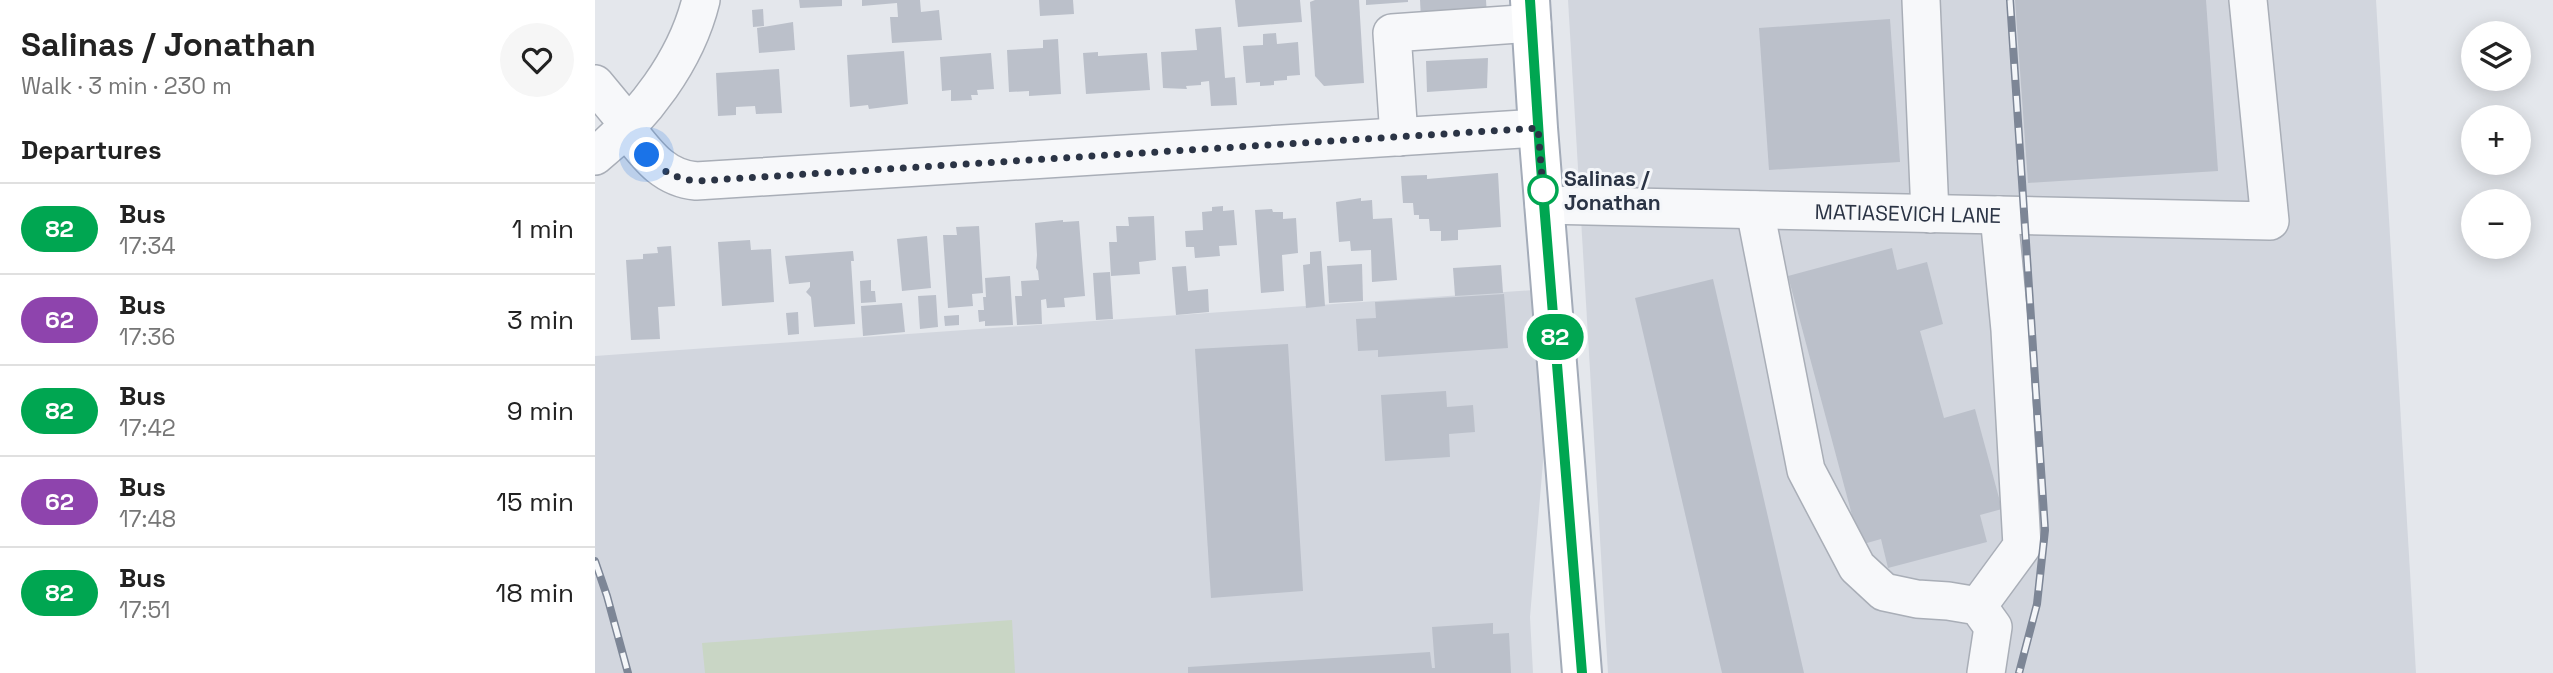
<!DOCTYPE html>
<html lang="en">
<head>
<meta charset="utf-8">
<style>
  :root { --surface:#fff; --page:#f6f6f6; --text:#222; --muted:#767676; --line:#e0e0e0 }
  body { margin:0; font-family:"Space Grotesk",sans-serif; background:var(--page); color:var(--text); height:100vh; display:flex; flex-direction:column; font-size:26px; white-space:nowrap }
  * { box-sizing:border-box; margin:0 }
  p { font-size:23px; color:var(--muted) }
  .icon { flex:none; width:38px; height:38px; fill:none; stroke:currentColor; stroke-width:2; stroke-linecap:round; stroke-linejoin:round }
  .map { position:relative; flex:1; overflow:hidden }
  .panel { display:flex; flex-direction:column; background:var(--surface); width:595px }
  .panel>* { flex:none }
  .badge { padding:0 14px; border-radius:23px; font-size:24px; line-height:46px }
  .controls { position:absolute; left:1866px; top:21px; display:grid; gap:14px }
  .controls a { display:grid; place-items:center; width:70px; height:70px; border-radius:50%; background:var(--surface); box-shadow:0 4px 18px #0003; font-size:35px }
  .you { position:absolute; width:35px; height:35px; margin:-18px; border:5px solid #fff; border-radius:50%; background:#1a73e8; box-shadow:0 0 0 10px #1a73e833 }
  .map>.badge { position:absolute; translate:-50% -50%; box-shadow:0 0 0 4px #fff }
  h2 { padding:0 21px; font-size:26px; line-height:63px }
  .round { display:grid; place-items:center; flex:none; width:74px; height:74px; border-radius:37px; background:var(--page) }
  .overview { display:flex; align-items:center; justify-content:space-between; height:119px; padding:0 21px }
  h1 { font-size:33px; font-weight:700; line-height:52px }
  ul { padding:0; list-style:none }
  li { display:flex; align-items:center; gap:21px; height:91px; padding:0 21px; border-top:2px solid var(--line) }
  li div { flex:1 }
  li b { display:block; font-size:26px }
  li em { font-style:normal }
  li .badge { min-width:77px; font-weight:700; text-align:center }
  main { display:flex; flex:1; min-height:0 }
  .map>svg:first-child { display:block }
  .built { fill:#d2d6de }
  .green { fill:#c9d6c5 }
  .building { fill:#bbc0ca }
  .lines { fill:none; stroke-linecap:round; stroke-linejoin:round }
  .minor-casing { stroke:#a9aeb7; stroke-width:40 }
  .major-casing { stroke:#a3abb8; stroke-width:42 }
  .minor { stroke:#f7f8fa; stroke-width:37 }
  .major { stroke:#fff; stroke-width:38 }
  .rail-casing { stroke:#7d8696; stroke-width:8 }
  .rail { stroke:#f4f6f9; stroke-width:5; stroke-dasharray:16; stroke-linecap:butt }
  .line-casing { stroke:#fff; stroke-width:16 }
  .line { stroke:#00a651; stroke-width:10 }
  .walk { stroke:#2b3445; stroke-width:7; stroke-dasharray:0 12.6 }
  .stop-dot { fill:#fff; stroke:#00a651; stroke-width:3.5 }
  .labels { text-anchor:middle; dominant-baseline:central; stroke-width:6; stroke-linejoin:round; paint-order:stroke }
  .stop-label { font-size:21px; font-weight:bold; fill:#2b3445; stroke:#f4f6f9; text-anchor:start }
  .street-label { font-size:21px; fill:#2b3445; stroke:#f4f6f9 }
</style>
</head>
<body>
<main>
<section class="panel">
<div class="overview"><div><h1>Salinas / Jonathan</h1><p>Walk · 3 min · 230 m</p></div><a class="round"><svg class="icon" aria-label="heart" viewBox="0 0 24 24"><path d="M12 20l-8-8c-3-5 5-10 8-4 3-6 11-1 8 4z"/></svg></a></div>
<h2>Departures</h2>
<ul>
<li><span class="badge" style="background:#00a651;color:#fff">82</span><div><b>Bus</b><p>17:34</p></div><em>1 min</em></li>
<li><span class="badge" style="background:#8e44ad;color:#fff">62</span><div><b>Bus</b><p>17:36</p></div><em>3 min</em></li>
<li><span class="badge" style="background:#00a651;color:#fff">82</span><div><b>Bus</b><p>17:42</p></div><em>9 min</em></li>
<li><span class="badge" style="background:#8e44ad;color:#fff">62</span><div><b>Bus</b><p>17:48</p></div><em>15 min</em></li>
<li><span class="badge" style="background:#00a651;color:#fff">82</span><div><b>Bus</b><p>17:51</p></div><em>18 min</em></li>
</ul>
</section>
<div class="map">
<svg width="1958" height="673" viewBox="0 0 1958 673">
  <rect width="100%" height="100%" fill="#e4e7ec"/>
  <!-- built -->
  <g class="built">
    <polygon points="973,0 1781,0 1821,673 1013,673"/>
    <polygon points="939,290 950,438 935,617 938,673 0,673 0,356"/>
  </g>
  <!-- green -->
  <polygon class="green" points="417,620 420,673 110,673 107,643"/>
  <!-- building -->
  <g class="building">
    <polygon points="204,0 247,0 247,6 205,8"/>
    <polygon points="267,0 325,0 326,12 344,10 347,40 297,43 295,17 303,17 302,3 267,6"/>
    <polygon points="444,0 478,0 479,14 445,16"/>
    <polygon points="640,0 705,0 707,22 643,27"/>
    <polygon points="720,0 764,0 769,83 729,86 720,76 715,2"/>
    <polygon points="771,0 813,0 813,2 771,5"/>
    <polygon points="825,0 891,0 892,15 826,19"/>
    <polygon points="1420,0 1611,0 1623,171 1433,183"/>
    <polygon points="168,9 169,26 158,27 157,10"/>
    <polygon points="1295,19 1305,162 1174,170 1164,28"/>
    <polygon points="198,22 200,50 164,53 162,28"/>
    <polygon points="626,27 630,78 640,77 642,105 616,106 614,81 606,82 606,85 591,86 592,89 568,88 566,52 602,50 600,29"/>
    <polygon points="681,33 682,44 703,42 705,75 692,76 692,80 679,81 679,85 665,86 665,82 651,83 648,46 668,45 668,34"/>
    <polygon points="463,39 466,94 434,96 434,91 414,92 412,50 448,48 448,40"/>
    <polygon points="309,51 313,104 274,109 273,105 255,107 252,55"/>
    <polygon points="503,52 503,56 552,53 555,90 491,94 488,53"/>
    <polygon points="396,53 399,89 382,90 383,95 376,95 377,100 356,101 356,90 347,91 345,57"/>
    <polygon points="893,58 892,88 832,92 831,61"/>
    <polygon points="184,69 187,113 161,114 160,106 141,107 141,115 123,116 121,73"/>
    <polygon points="903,173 906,227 863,230 863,240 846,241 846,231 835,231 834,219 824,219 824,215 819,215 818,203 808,203 806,176 832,175 832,179"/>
    <polygon points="766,198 766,201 777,200 778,219 797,218 802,280 777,282 776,250 756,251 755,241 744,242 741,202"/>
    <polygon points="628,206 628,211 639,210 642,245 624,246 625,256 600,258 599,247 591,247 590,231 608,230 607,212 617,211 617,207"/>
    <polygon points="677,209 678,212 688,212 688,219 701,218 703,253 687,255 689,291 666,293 660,210"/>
    <polygon points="559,216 561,260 544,262 545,274 516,276 514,242 522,242 521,226 534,226 533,217"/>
    <polygon points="468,220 468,222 484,221 490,296 469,298 470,307 452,308 451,299 446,300 447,324 422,325 420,296 427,296 426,281 444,280 443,271 441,268 442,255 440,223"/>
    <polygon points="384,226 388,293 377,294 378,306 353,308 348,235 362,235 361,227"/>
    <polygon points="332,236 336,288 307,291 302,239"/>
    <polygon points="155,240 156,250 176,249 179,302 127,306 123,242"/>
    <polygon points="76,246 80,306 63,307 65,339 36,340 31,260 48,259 48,254 63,253 62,247"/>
    <polygon points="1297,248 1302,270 1332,262 1348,324 1325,331 1349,418 1380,409 1407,509 1385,515 1392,542 1293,568 1286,539 1265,545 1193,276"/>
    <polygon points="258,251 259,261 256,261 260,324 219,327 216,297 211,292 215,287 215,282 194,284 190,256"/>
    <polygon points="726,251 730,306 711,308 708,265 715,264 715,252"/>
    <polygon points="767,264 768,301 734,303 732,266"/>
    <polygon points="906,265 908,293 860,296 858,268"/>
    <polygon points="591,266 593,291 613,289 614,312 581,315 577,267"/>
    <polygon points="515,272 518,319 501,320 498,273"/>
    <polygon points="415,276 418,325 390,326 390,321 384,322 383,310 389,310 388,297 391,297 390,278"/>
    <polygon points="1118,279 1209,673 1127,673 1040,298"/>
    <polygon points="276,280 276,291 280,291 281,302 266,303 265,281"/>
    <polygon points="909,294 913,348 783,357 783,350 763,351 761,319 781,318 780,302"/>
    <polygon points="341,295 343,327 325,329 323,296"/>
    <polygon points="307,303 310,332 268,336 266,306"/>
    <polygon points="203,312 204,334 193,335 191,313"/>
    <polygon points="364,315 364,325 350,326 349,316"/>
    <polygon points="693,344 708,591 616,598 600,349"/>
    <polygon points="851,391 852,407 878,405 880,432 854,434 855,457 790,461 786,395"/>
    <polygon points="898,623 898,634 914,633 916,673 593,673 593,667 835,652 837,668 840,668 837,627"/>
  </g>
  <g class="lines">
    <!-- minor casing -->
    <g class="minor-casing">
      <g id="minor">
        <polyline points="1326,0 1335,214"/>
        <polyline points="0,84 34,125"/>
        <path d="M31 128C51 153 67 178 101 181L943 128"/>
        <polyline points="804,137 797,33 937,23"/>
        <path d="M0 156C48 117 91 61 106 0"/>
        <path id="s1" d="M949 205 1675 221 1653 0"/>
        <polyline points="1160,210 1211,470 1262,567 1289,592 1322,599 1353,601 1383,606 1398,627 1391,673"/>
        <polyline points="1383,606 1427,546 1415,330 1404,215"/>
      </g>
    </g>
    <!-- major casing -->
    <g class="major-casing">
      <polyline id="major" points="935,0 943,128 987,673"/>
    </g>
    <!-- minor -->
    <use href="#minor" class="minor"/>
    <!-- major -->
    <use href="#major" class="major"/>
    <!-- rail casing -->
    <g class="rail-casing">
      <g id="rail">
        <polyline points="1415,0 1450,530 1442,604 1424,673"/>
        <polyline points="0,561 12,596 33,673"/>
      </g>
    </g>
    <!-- rail -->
    <use href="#rail" class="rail"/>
  </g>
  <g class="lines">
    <!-- line casing -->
    <g class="line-casing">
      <polyline id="line" points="935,0 945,154 987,673"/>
    </g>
    <!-- line -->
    <use href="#line" class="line"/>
    <!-- walk -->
    <path class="walk" d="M52 155C65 171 81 179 102 181L943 128 948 190"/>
  </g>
  <!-- markers -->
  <circle class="stop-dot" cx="948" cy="190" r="14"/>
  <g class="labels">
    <!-- stop labels -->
    <g class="stop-label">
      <text x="969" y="178">Salinas /<tspan x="969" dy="24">Jonathan</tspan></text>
    </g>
    <!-- street labels -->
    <g class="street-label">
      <text stroke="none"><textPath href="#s1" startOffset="364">MATIASEVICH LANE</textPath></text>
    </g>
  </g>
</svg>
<div class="controls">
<a><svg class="icon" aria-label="layers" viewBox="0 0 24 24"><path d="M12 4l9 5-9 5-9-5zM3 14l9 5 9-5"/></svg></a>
<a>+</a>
<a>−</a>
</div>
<div class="you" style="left:52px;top:155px"></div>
<b class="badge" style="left:960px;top:337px;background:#00a651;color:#fff">82</b>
</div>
</main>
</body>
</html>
